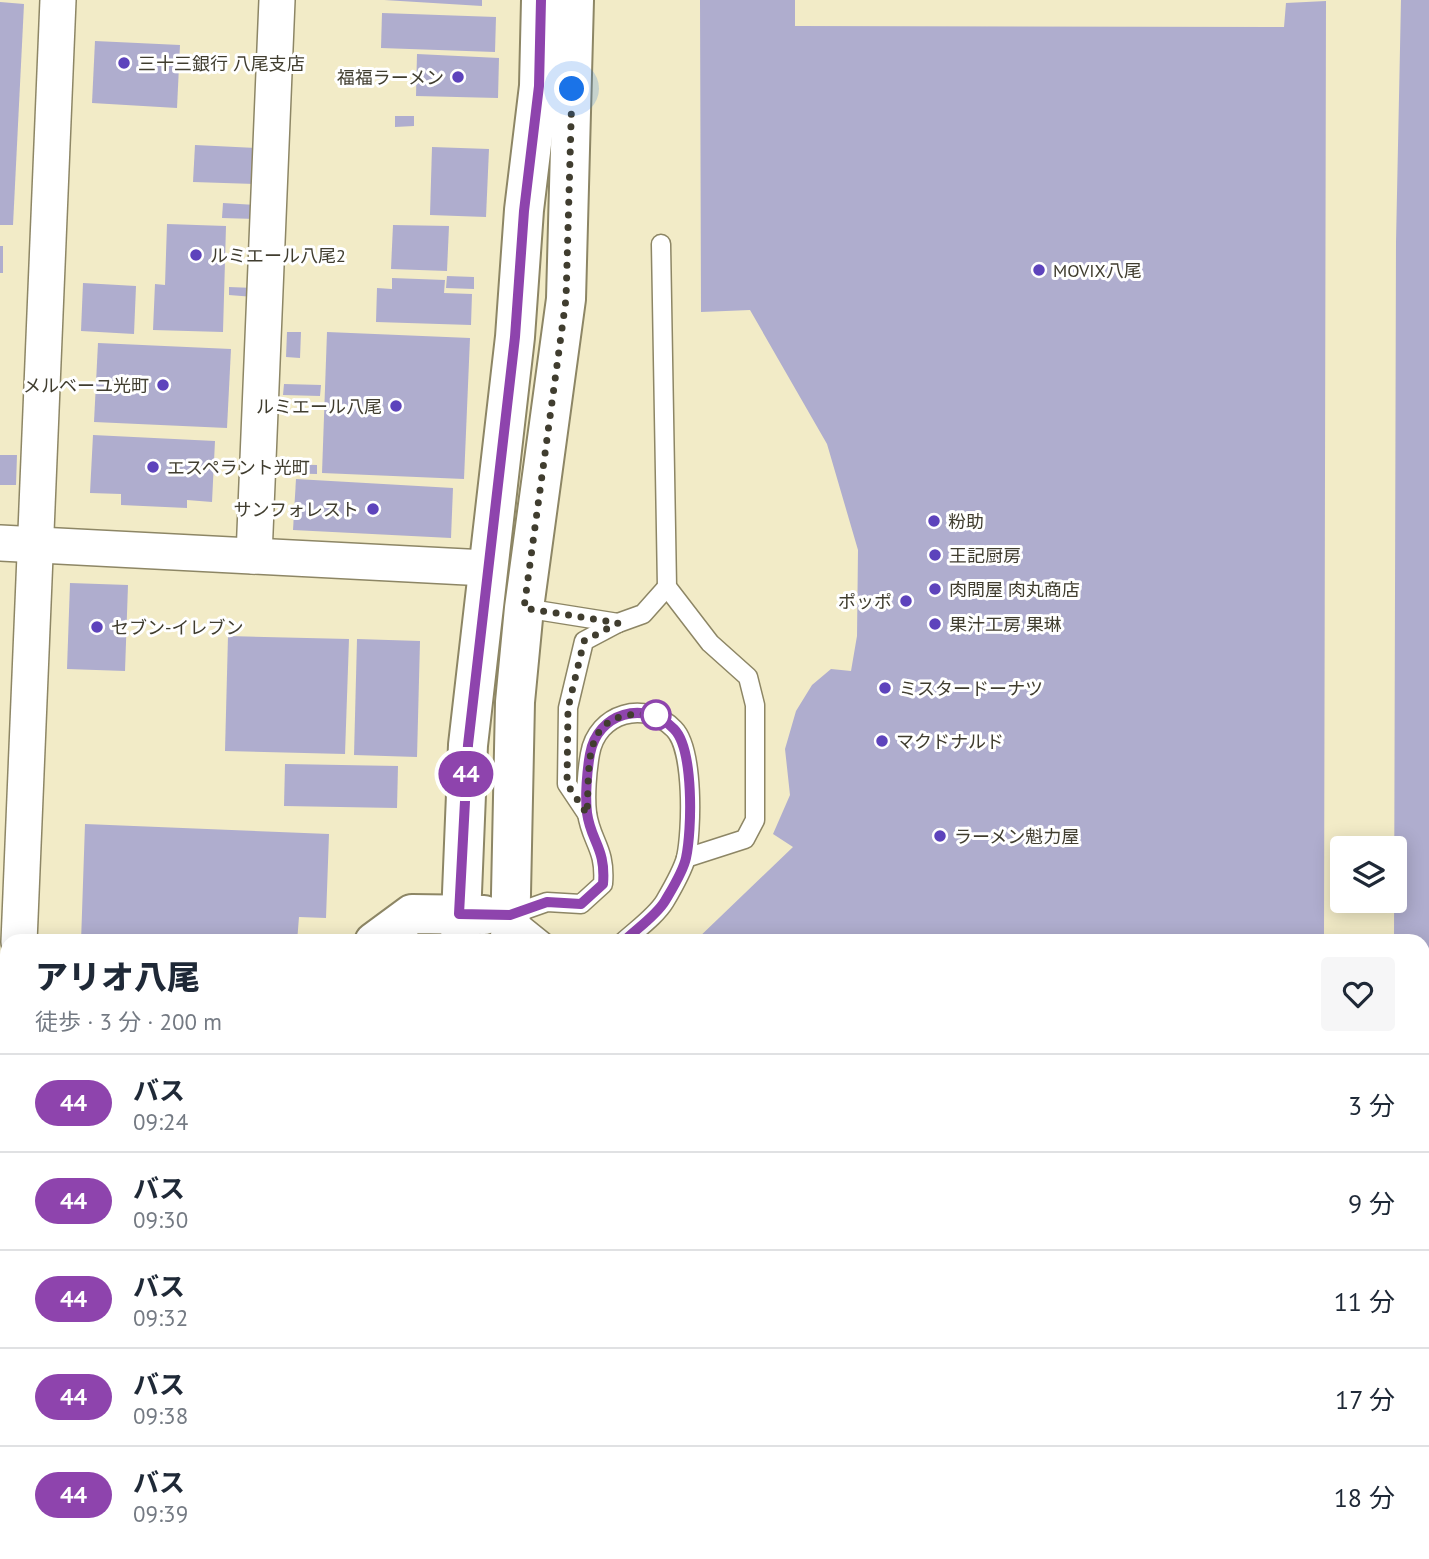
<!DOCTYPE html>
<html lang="ja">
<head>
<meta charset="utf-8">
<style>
  :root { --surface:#fff; --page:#f6f6f7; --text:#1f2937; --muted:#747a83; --line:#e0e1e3 }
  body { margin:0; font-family:"PT Sans","Noto Sans JP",sans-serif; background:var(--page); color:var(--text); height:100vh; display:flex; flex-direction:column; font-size:26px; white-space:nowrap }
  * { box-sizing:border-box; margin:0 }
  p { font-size:23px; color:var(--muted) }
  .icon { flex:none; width:38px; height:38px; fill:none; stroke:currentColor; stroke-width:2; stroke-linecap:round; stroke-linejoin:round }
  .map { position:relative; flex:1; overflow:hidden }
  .details { position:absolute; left:0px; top:934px; width:1430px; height:625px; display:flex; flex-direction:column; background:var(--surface); border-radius:21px 21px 0 0; box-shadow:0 4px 18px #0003 }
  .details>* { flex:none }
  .badge { padding:0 14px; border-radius:23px; font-size:24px; line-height:46px }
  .buttons { position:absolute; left:1330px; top:836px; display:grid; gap:14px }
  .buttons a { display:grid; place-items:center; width:77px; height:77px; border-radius:7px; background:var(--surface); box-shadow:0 4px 18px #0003; font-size:35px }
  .you { position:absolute; width:35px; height:35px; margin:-18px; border:5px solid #fff; border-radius:50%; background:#1a73e8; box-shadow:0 0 0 10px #1a73e833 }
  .map>.badge { position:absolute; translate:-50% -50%; box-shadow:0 0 0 4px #fff }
  .round { display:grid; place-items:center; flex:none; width:74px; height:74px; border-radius:7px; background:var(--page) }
  .overview { display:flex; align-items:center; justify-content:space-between; height:119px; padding:0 35px }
  h1 { font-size:33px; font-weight:800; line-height:52px }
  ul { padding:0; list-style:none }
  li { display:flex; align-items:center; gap:21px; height:98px; padding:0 35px; border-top:2px solid var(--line) }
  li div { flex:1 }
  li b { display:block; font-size:26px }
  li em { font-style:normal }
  li .badge { min-width:77px; font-weight:700; text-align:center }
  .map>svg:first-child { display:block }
  .green { fill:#e8da9c }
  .building { fill:#afadce }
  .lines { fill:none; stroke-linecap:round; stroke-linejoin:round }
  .pedestrian-tunnel { stroke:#cec8a9; stroke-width:26; stroke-dasharray:26 13; stroke-linecap:butt }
  .service-casing { stroke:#8d8665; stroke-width:21 }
  .minor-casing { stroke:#8d8665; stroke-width:38 }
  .tertiary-casing { stroke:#8d8665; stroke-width:42 }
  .service { stroke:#fff; stroke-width:18 }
  .minor { stroke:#fff; stroke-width:35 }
  .tertiary { stroke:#fff; stroke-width:38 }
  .line-casing { stroke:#fff; stroke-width:16 }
  .line { stroke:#8e44ad; stroke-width:10 }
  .walk { stroke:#403d2f; stroke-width:7; stroke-dasharray:0 12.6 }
  .poi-dot { fill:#5d43bc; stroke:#fff; stroke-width:2.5 }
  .stop-dot { fill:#fff; stroke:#8e44ad; stroke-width:3.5 }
  .labels { text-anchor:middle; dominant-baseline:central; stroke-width:6; stroke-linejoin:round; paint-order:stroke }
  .poi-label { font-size:18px; fill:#403d2f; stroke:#fff; text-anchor:start }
</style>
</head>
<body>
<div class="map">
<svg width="1429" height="1559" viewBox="0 0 1429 1559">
  <rect width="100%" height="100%" fill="#f2ebc7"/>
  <!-- green -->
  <rect class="green" x="1423" y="1232" width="6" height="271"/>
  <!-- building -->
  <g class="building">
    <polygon points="384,0 482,0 482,6"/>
    <polygon points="700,0 795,0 795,26 1284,27 1286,3 1326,1 1324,942 694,942 793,847 773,834 790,795 785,749 796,711 812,685 831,669 851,671 857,636 858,550 827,444 750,310 701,312"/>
    <polygon points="1401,0 1429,0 1429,1192 1423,1192 1423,942 1394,942 1396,242"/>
    <polygon points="0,2 24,4 13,225 0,225"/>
    <polygon points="382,13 496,17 495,52 381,48"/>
    <polygon points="95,41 180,45 177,108 92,103"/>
    <polygon points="417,54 499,58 498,98 416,96"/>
    <polygon points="395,116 414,116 414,126 395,127"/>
    <polygon points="195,145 256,148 255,184 193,182"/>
    <polygon points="432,147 489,149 486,217 430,215"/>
    <polygon points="223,203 258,205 258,219 222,218"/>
    <polygon points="167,224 226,226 223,332 153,330 155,284 165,285"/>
    <polygon points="393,225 449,226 447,271 391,269"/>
    <rect x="0" y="246" width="3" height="27"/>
    <polygon points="447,276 474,277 474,289 446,288"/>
    <polygon points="392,278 445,280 444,293 472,294 471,325 376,322 377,288 392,289"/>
    <polygon points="83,283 136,286 134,334 81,331"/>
    <polygon points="229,287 254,288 254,297 229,295"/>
    <polygon points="287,332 301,332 300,358 286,357"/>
    <polygon points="327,332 470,338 464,479 322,473"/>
    <polygon points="98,343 231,349 227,428 94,422"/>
    <polygon points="284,384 321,385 320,396 283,395"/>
    <polygon points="93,435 215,441 212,502 187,500 187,508 121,505 121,494 90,493"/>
    <polygon points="0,455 17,455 16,485 0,485"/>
    <polygon points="276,464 317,465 317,474 276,473"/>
    <polygon points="296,479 453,488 451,538 293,530"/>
    <polygon points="70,583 128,585 125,671 67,669"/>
    <polygon points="228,636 349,639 345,754 225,751"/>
    <polygon points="357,639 420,641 417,757 354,755"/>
    <polygon points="285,764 398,766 397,808 284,806"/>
    <polygon points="85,824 329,834 326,918 299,917 297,942 81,942"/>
    <polygon points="7,1423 7,1519 0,1516 0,1432"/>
    <polygon points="31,1552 64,1552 81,1559 29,1559"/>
    <polygon points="85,1552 182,1552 179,1559 101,1559"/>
    <polygon points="208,1552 291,1552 289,1559 206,1559"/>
  </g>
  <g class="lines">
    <!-- pedestrian-tunnel -->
    <polyline class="pedestrian-tunnel" points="754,1559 754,1552"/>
    <!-- service casing -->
    <g class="service-casing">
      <g id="service">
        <polyline points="661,244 667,587 710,643 748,677 755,705 755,820 745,839 686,858"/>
        <polyline points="524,608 618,623 643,614 667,587"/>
        <polyline points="587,814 567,784 568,708 584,641 618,623"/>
        <path d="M510 915 547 902 581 904 603 884C606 848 591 842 587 813 585 796 587 771 590 754 597 713 645 699 674 729 694 749 692 830 686 858 682 872 672 889 665 901 656 916 636 930 623 942"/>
        <polyline points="513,917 544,942"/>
      </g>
    </g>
    <!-- minor casing -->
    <g class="minor-casing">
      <g id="minor">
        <polyline points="0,543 486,568"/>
        <polyline points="254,556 277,0"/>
        <polyline points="19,942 58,0"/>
        <polyline points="7,1176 4,1280 7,1295"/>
        <polyline points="1083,1552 1083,1559"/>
      </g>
    </g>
    <!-- tertiary casing -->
    <g class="tertiary-casing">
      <g id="tertiary">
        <polyline points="374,942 412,914 484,915"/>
        <polyline points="460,942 468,745 515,337 524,210 539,86 541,0"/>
        <polyline points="510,942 515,702 524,608 566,299 574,0"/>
        <polyline points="0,1359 7,1351"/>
        <polyline points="1423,1540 1429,1540"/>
        <polyline points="456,1559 456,1552"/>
        <polyline points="507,1559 507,1552"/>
      </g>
    </g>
    <!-- service -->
    <use href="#service" class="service"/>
    <!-- minor -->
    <use href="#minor" class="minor"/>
    <!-- tertiary -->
    <use href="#tertiary" class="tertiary"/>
  </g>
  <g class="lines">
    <!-- line casing -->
    <g class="line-casing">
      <path id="line" d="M541 0 539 86 524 211 515 337 468 745 459 914 510 915 547 902 581 904 603 884C606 848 591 842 587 813 585 796 587 771 590 754 597 713 645 699 674 729 694 749 692 830 686 858 683 872 672 889 665 901 656 916 636 929 623 942"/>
    </g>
    <!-- line -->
    <use href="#line" class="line"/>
    <!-- walk -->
    <path class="walk" d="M572 89 566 299 524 608 618 623 584 641 568 708 567 784 587 814C590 758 581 707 656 715"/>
  </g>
  <!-- markers -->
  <g class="poi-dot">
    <circle cx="124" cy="63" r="7"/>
    <circle cx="458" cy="77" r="7"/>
    <circle cx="196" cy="255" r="7"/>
    <circle cx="1039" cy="270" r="7"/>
    <circle cx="163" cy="385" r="7"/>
    <circle cx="396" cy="406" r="7"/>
    <circle cx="153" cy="467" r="7"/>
    <circle cx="373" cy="509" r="7"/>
    <circle cx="934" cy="521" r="7"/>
    <circle cx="935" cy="555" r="7"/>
    <circle cx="935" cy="589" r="7"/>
    <circle cx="906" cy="601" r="7"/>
    <circle cx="935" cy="624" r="7"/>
    <circle cx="97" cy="627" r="7"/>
    <circle cx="885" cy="688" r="7"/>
    <circle cx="882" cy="741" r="7"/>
    <circle cx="940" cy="836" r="7"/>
  </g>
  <circle class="stop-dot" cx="656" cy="715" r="14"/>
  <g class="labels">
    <!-- poi labels -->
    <g class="poi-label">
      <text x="138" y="63">三十三銀行 八尾支店</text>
      <text x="444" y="77" text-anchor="end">福福ラーメン</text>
      <text x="210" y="255">ルミエール八尾2</text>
      <text x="1053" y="270">MOVIX八尾</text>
      <text x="149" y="385" text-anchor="end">メルベーユ光町</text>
      <text x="382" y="406" text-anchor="end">ルミエール八尾</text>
      <text x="167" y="467">エスペラント光町</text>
      <text x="359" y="509" text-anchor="end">サンフォレスト</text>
      <text x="948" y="521">粉助</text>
      <text x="949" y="555">王記厨房</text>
      <text x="949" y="589">肉問屋 肉丸商店</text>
      <text x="892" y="601" text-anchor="end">ポッポ</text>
      <text x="949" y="624">果汁工房 果琳</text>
      <text x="111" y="627">セブン-イレブン</text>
      <text x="899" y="688">ミスタードーナツ</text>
      <text x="896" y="741">マクドナルド</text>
      <text x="954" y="836">ラーメン魁力屋</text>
    </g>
  </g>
</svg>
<div class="buttons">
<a><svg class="icon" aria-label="layers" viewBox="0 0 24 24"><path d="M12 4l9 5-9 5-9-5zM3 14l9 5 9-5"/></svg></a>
</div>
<div class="you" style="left:572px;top:89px"></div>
<b class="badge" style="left:466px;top:774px;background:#8e44ad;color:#fff">44</b>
<section class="details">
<div class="overview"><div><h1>アリオ八尾</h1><p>徒歩 · 3 分 · 200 m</p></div><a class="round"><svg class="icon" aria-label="heart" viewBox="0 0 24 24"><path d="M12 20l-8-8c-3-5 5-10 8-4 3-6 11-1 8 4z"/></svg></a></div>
<ul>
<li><span class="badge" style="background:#8e44ad;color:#fff">44</span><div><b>バス</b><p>09:24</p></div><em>3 分</em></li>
<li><span class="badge" style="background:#8e44ad;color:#fff">44</span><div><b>バス</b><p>09:30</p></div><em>9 分</em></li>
<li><span class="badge" style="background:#8e44ad;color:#fff">44</span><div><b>バス</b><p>09:32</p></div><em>11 分</em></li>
<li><span class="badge" style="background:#8e44ad;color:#fff">44</span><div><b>バス</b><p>09:38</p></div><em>17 分</em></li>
<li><span class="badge" style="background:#8e44ad;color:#fff">44</span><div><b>バス</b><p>09:39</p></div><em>18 分</em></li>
</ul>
</section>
</div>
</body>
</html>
